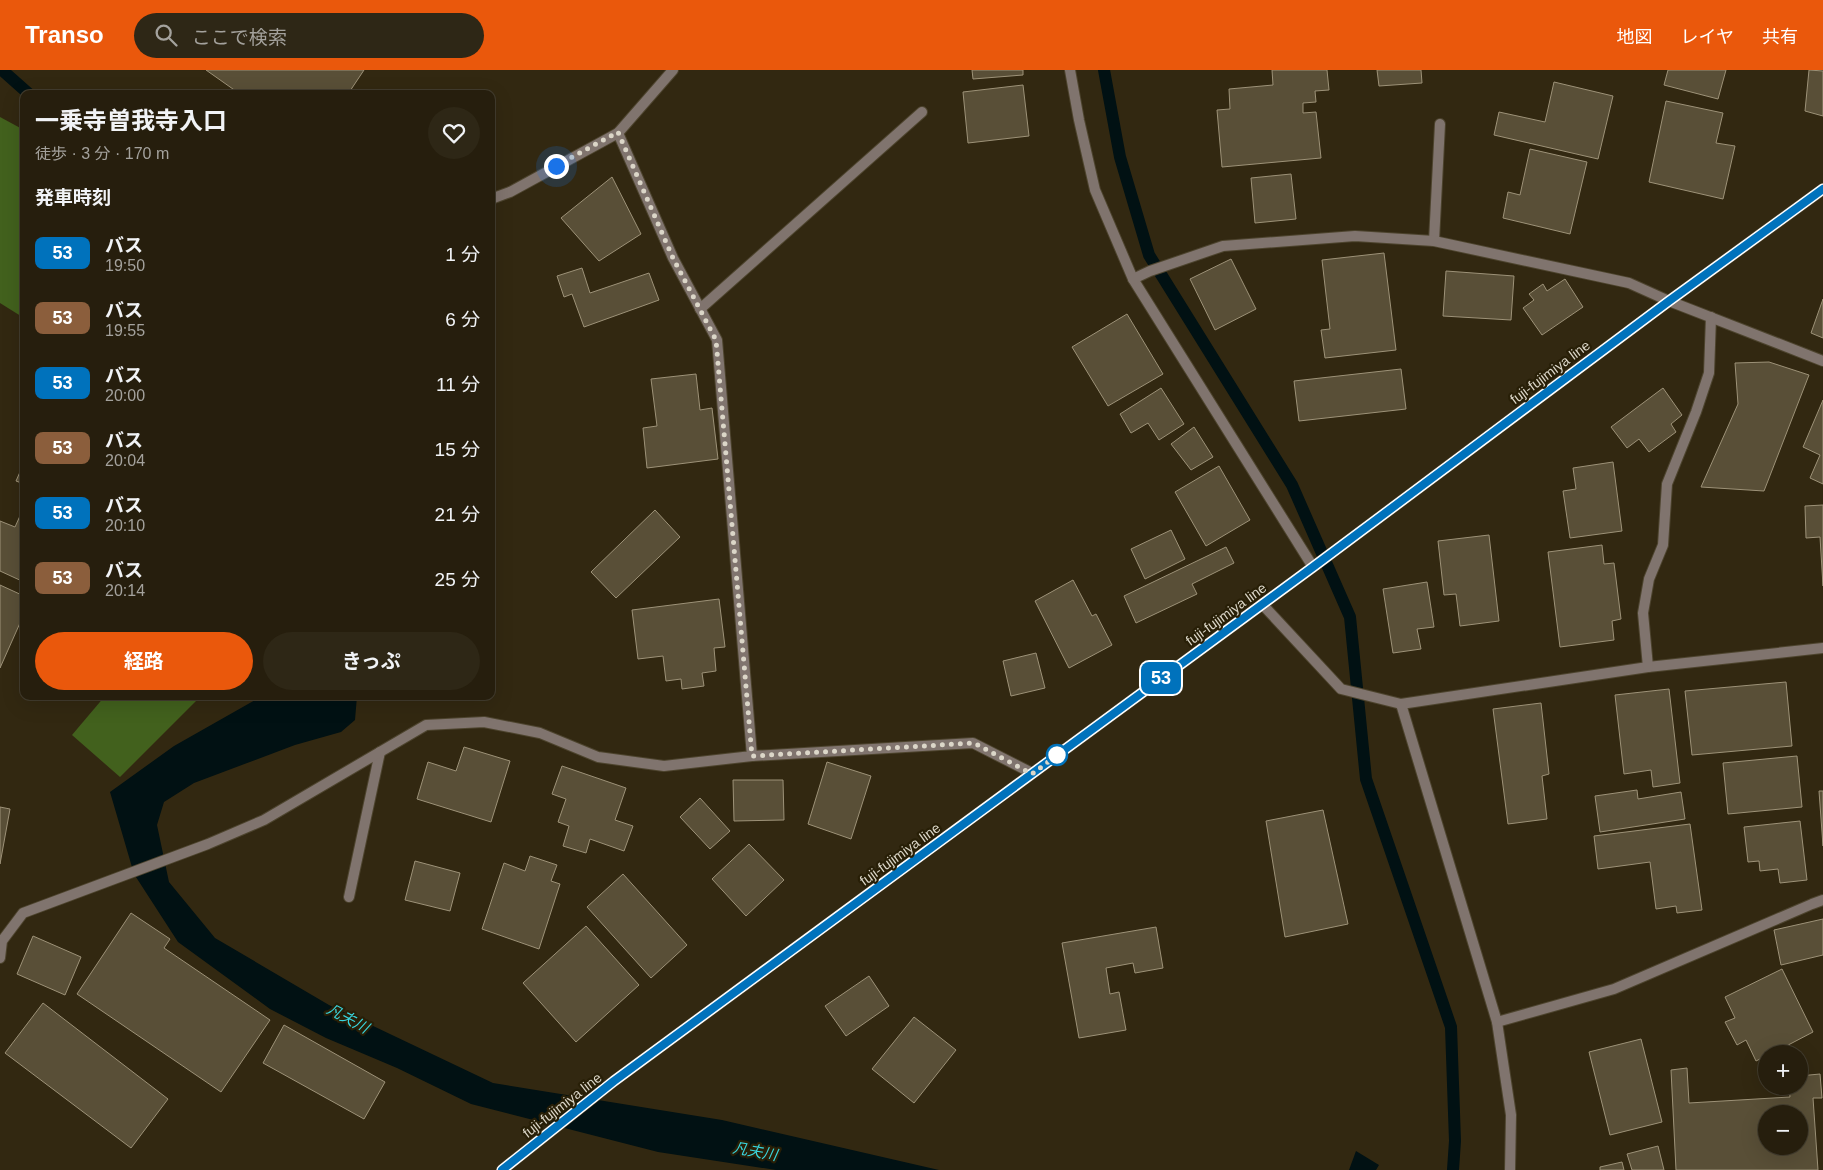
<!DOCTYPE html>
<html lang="ja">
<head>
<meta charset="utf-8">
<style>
  :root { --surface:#261e0d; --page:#2e2716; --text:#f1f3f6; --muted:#a4a29d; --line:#423c2e; --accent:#ea580c }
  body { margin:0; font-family:Arial,"Noto Sans JP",sans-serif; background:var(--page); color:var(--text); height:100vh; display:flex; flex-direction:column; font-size:19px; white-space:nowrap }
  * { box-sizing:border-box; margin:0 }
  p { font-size:16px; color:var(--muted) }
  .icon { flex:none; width:28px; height:28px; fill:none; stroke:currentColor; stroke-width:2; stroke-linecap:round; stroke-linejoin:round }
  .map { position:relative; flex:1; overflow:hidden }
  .details { position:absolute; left:20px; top:20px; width:475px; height:610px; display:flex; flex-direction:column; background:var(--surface); border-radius:10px; box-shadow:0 5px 20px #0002,0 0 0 1px var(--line) }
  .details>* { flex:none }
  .badge { padding:0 10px; border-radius:8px; font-size:18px; line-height:32px }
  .tools { position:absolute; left:1758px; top:975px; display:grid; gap:10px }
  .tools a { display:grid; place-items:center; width:50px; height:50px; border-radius:50%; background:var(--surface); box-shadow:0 5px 20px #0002,0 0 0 1px var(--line); font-size:25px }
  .you { position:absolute; width:25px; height:25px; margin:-12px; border:4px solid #fff; border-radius:50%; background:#1a73e8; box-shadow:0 0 0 8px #1a73e833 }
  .map>.badge { position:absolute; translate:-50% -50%; box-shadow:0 0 0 2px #fff }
  h2 { padding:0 15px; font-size:19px; line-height:45px }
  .round { display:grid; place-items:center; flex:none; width:52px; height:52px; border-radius:26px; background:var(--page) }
  .overview { display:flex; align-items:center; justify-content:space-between; height:85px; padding:0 15px }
  h1 { font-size:24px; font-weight:700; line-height:38px }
  .primary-button { display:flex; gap:10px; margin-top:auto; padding:10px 15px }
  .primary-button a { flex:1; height:58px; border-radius:30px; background:var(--accent); color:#fff; font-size:20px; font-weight:700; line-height:58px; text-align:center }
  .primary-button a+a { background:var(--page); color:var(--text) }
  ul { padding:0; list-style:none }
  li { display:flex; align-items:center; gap:15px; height:65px; padding:0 15px }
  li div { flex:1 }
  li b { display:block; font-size:19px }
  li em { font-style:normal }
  li .badge { min-width:55px; font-weight:700; text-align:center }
  header { display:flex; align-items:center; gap:30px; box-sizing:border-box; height:70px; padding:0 25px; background:var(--accent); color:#fff }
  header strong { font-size:24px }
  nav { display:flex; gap:28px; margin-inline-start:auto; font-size:18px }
  .search { width:350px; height:45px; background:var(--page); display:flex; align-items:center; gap:12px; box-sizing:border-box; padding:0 18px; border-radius:28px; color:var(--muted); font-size:19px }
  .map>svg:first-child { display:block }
  .forest { fill:#42611d }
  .water { fill:#011113 }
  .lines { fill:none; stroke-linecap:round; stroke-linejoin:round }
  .stream { stroke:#011113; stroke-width:12 }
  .building { fill:#594f37; stroke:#9d9278; fill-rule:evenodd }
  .service-casing { stroke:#4d442e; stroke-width:12 }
  .minor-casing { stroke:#4d442e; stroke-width:12 }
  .secondary-casing { stroke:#4d442e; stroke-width:12 }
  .service { stroke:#80746e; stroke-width:10 }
  .minor { stroke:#80746e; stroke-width:10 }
  .secondary { stroke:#b29e95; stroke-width:10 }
  .line-casing { stroke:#fff; stroke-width:11 }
  .line { stroke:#0072bc; stroke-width:8 }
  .walk { stroke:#dbd6c8; stroke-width:5; stroke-dasharray:0 9 }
  .stop-dot { fill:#fff; stroke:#0072bc; stroke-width:2.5 }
  .labels { text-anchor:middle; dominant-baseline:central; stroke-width:4.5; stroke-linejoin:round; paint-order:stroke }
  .street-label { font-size:14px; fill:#dbd6c8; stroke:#281f07 }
  .water-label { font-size:15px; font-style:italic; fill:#39d6df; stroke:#281f07 }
</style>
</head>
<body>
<header>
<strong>Transo</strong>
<div class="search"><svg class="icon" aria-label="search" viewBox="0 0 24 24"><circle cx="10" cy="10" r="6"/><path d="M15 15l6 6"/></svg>ここで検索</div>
<nav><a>地図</a><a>レイヤ</a><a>共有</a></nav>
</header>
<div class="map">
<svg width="1823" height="1100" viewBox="0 0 1823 1100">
  <rect width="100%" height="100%" fill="#322811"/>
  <!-- forest -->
  <g class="forest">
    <polygon points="0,47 24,60 24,248 0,233"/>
    <polygon points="105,626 201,626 120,707 72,665"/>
  </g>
  <!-- water -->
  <g class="water">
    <polygon points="262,626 357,626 355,650 341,662 295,675 194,713 164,732 157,755 169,812 215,868 329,935 493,1013 722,1050 939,1100 776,1100 658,1082 471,1034 397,998 326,968 270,939 178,872 134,804 110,722 174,676"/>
    <polygon points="1356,1081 1379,1095 1376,1100 1349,1100"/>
  </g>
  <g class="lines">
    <!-- stream -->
    <g class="stream">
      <polyline points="2,0 29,24"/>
      <polyline points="1104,0 1120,87 1149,185 1292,415 1350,547 1366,709 1451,957 1455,1071 1453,1100"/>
    </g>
  </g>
  <!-- building -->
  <g class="building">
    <polygon points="206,0 364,0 348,24 268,24 264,21 263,24 240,24"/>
    <polygon points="972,0 1023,0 1023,5 973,9"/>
    <polygon points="1272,0 1327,0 1329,20 1315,21 1316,32 1303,33 1303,43 1316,42 1321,88 1222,97 1217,40 1230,39 1229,19 1273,15"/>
    <polygon points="1377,0 1421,0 1422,13 1379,16"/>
    <polygon points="1668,0 1726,0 1718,29 1664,15"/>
    <polygon points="1809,0 1823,1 1823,46 1805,41"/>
    <polygon points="1554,12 1613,26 1598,89 1494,65 1499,42 1545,52"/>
    <polygon points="1023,15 1029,66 968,73 963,22"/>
    <polygon points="1666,31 1723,43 1716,73 1735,76 1723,129 1649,112"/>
    <polygon points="1530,79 1587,92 1570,164 1503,148 1508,122 1520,125"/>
    <polygon points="1291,104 1296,149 1255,153 1251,108"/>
    <polygon points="612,107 641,164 599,191 561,148"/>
    <polygon points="1384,183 1396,280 1325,288 1321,260 1330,259 1322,190"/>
    <polygon points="1231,189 1256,239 1215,260 1190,209"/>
    <polygon points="582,198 590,223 649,203 659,230 584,257 572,224 564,227 557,206"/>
    <polygon points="1446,201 1514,206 1511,250 1443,246"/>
    <polygon points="1565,209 1583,237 1542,265 1523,238 1534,230 1529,224 1543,214 1547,221"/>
    <polygon points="1823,229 1823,268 1811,263"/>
    <polygon points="1127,244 1163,304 1108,336 1072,277"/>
    <polygon points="1769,292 1809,305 1764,421 1701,417 1738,334 1735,293"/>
    <polygon points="1401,299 1406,339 1299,351 1294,311"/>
    <polygon points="696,304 700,340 712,338 718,389 647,398 643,358 657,356 651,309"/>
    <polygon points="1161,318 1184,354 1159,370 1148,353 1131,363 1120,344"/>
    <polygon points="1663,318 1682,345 1671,354 1676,362 1649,382 1639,369 1627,378 1611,357"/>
    <polygon points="1823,330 1823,414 1810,408 1820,385 1803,377"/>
    <polygon points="1194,357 1213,387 1191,400 1171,374"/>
    <polygon points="1613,392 1622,461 1570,468 1563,421 1576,419 1573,398"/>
    <polygon points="24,393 24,414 16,411"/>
    <polygon points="1219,396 1250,450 1206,476 1175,422"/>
    <polygon points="1823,435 1823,516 1820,467 1806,468 1805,436"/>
    <polygon points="24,437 24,512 0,501 0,451 15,457"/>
    <polygon points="655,440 680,467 616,528 591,502"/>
    <polygon points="1171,460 1185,489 1145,509 1131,479"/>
    <polygon points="1489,465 1499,551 1460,556 1456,524 1444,525 1438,471"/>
    <polygon points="1602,475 1604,494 1614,493 1621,549 1612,551 1614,570 1560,577 1548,482"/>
    <polygon points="1226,477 1234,493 1192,514 1197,524 1136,553 1124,526"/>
    <polygon points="1073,510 1092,546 1096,544 1112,575 1069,598 1035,531"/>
    <polygon points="1427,512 1434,557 1417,559 1421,579 1393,583 1383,519"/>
    <polygon points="0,515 24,526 24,555 20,553 0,598"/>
    <polygon points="719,529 725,577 714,578 716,601 702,603 704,616 682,619 681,609 666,611 663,586 638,589 632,540"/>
    <polygon points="1036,583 1045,618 1011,626 1003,591"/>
    <polygon points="1786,612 1792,676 1692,685 1685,621"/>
    <polygon points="1669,619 1680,713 1653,717 1651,700 1624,704 1615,625"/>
    <polygon points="1541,633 1549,704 1542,706 1547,749 1508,754 1493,639"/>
    <polygon points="464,677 510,691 491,752 417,729 428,692 456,701"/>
    <polygon points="1797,686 1802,737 1728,744 1723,693"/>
    <polygon points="827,692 871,706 851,769 808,754"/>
    <polygon points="562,696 626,718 615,750 633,756 624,781 590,769 586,783 563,776 569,756 558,752 566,729 552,724"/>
    <polygon points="733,710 783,710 784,750 734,751"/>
    <polygon points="1637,720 1638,729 1681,722 1685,749 1600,762 1595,726"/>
    <polygon points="1819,721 1823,721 1823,776"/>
    <polygon points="700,728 730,761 710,779 680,747"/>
    <polygon points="0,737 10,739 0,794"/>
    <polygon points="1323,740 1348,854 1285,867 1266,751"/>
    <polygon points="1800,751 1807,810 1780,813 1778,799 1760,801 1759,791 1748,792 1744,757"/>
    <polygon points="1690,754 1702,840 1677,843 1676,836 1656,839 1650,792 1598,799 1594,766"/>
    <polygon points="749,774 784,810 746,846 712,809"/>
    <polygon points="530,786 557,795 551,811 560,814 539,879 482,859 504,793 525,801"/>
    <polygon points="415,791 460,803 450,841 405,830"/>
    <polygon points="623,804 687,875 651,908 587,837"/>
    <polygon points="131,843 170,869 164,878 270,950 221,1022 77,924"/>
    <polygon points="1823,849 1823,885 1781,895 1774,860"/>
    <polygon points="586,856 639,915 576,972 523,913"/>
    <polygon points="1156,857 1163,898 1135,903 1133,893 1106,898 1110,924 1119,922 1126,960 1079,968 1062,873"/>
    <polygon points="33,866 81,887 65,925 17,904"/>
    <polygon points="1782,899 1813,962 1771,984 1766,984 1766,986 1756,991 1746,970 1737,975 1725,952 1735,948 1725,927"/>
    <polygon points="869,906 889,936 846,966 825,936"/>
    <polygon points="43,933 168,1029 131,1078 5,983"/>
    <polygon points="914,947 956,980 914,1033 872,999"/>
    <polygon points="284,955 385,1012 364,1049 263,993"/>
    <polygon points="1641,969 1662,1052 1610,1065 1589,982"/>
    <path d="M1687 998 1689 1033 1790 1027 1789 1016H1799V1006L1820 1004 1822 1028H1813L1818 1100H1676L1671 1000ZM1766 1044H1799V1076H1766Z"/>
    <polygon points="1658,1076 1664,1100 1632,1100 1627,1084"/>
    <polygon points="1622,1092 1624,1100 1600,1100 1600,1097"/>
  </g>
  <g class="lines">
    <!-- service casing -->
    <g class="service-casing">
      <polyline id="service" points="1434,171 1440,54"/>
    </g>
    <!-- minor casing -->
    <g class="minor-casing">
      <g id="minor">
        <polyline points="1070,0 1079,50 1095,120 1133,209 1313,497"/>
        <polyline points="491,129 510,122 618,63"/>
        <polyline points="1133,209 1150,201 1223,176 1355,166 1434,171 1629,213 1669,231 1823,291"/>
        <polyline points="700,239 922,42"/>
        <polyline points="1262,534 1341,619 1401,634 1648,597 1823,578"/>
        <polyline points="1648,597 1643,543 1649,509 1663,475 1667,414 1696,342 1709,303 1711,247"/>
        <polyline points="1401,634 1497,952 1511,1045 1510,1100"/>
        <polyline points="752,686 973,673 1032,703"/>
        <polyline points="349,827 380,682"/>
        <polyline points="0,888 2,871 23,843 208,774 264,750 426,655 484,652 540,663 598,687 664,696 752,686 717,270 673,188 618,63 673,0"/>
        <polyline points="1497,952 1614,919 1812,834 1823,830"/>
      </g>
    </g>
    <!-- secondary casing -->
    <g class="secondary-casing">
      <polyline id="secondary" points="502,1100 614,1011 1313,497 1669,231 1823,119"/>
    </g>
    <!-- service -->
    <use href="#service" class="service"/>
    <!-- minor -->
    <use href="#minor" class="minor"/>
    <!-- secondary -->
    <use href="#secondary" class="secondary"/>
  </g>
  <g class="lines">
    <!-- line casing -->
    <g class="line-casing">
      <polyline id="line" points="502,1100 614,1011 1313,497 1669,231 1823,119"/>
    </g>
    <!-- line -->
    <use href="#line" class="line"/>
    <!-- walk -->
    <polyline class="walk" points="556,96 618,62 673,188 716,270 752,686 974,673 1032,704 1063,681 1057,685"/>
  </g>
  <!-- markers -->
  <circle class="stop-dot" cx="1057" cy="685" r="10"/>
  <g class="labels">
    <!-- street labels -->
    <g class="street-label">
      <text transform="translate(1550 302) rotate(-37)">fuji-fujimiya line</text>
      <text transform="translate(1226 544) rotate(-36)">fuji-fujimiya line</text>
      <text transform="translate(900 784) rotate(-36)">fuji-fujimiya line</text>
      <text transform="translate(562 1035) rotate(-38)">fuji-fujimiya line</text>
    </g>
    <!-- water labels -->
    <g class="water-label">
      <text transform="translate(348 948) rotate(28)">凡夫川</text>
      <text transform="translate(755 1081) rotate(10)">凡夫川</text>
    </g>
  </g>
</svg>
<div class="tools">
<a>+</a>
<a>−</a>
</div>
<div class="you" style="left:556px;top:96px"></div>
<b class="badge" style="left:1161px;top:608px;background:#0072bc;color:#fff">53</b>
<section class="details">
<div class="overview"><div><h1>一乗寺曽我寺入口</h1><p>徒歩 · 3 分 · 170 m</p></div><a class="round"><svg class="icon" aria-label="heart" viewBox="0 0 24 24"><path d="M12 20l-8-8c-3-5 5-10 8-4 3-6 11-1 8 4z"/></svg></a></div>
<h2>発車時刻</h2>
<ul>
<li><span class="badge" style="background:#0072bc;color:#fff">53</span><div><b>バス</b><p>19:50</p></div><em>1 分</em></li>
<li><span class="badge" style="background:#8b5e3c;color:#fff">53</span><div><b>バス</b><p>19:55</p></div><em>6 分</em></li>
<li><span class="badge" style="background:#0072bc;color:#fff">53</span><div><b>バス</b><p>20:00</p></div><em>11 分</em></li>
<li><span class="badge" style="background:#8b5e3c;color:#fff">53</span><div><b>バス</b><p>20:04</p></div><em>15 分</em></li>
<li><span class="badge" style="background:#0072bc;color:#fff">53</span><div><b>バス</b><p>20:10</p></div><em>21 分</em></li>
<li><span class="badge" style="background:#8b5e3c;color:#fff">53</span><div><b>バス</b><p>20:14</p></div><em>25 分</em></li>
</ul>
<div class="primary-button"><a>経路</a><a>きっぷ</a></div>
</section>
</div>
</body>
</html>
